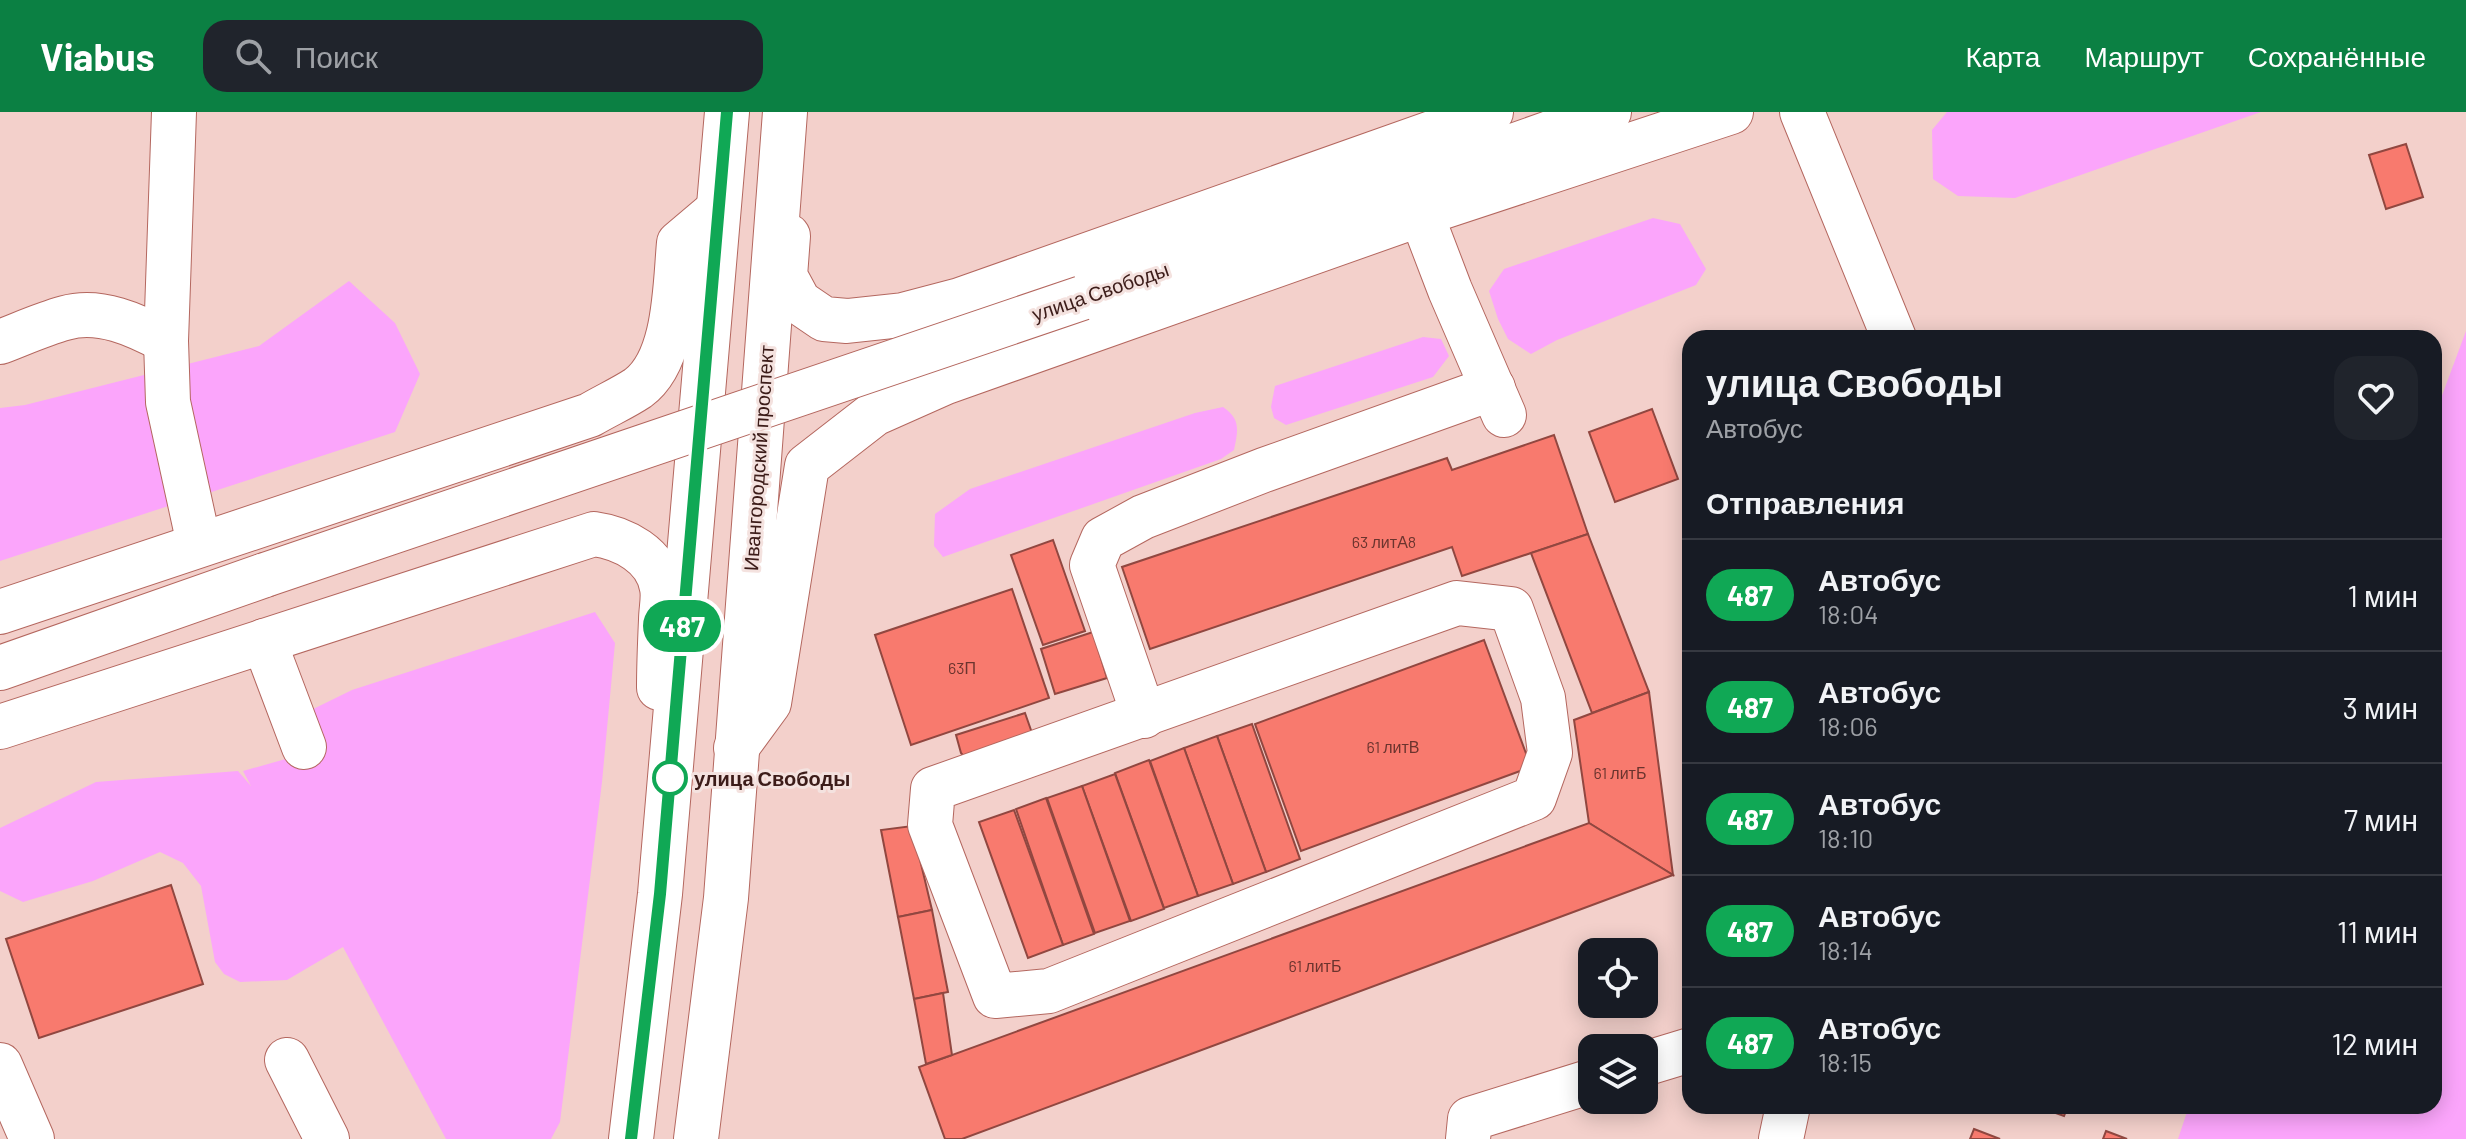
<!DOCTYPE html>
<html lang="ru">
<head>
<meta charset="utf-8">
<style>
  :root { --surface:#171b24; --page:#20242c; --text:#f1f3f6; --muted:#9ea1a6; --line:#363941; --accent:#0b8043 }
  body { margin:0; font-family:Barlow,sans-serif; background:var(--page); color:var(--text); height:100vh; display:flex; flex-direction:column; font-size:30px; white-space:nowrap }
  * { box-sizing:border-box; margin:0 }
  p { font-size:26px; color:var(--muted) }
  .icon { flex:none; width:44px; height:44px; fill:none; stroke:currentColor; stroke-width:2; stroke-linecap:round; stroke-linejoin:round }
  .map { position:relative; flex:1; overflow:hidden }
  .panel { position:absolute; left:1682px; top:218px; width:760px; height:784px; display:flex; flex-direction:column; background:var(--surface); border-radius:24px; box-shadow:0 4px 20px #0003 }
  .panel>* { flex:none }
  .badge { padding:0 16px; border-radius:26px; font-size:28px; line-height:52px }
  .fabs { position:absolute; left:1578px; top:826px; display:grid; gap:16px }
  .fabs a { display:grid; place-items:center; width:80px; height:80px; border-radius:16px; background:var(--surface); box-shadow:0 4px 20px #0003; font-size:40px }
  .map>.badge { position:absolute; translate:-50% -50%; box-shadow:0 0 0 4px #fff }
  h2 { padding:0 24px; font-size:30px; line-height:72px }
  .round { display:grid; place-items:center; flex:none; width:84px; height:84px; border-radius:24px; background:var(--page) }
  .overview { display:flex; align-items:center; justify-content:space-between; height:136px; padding:0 24px }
  h1 { font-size:38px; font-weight:600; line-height:60px }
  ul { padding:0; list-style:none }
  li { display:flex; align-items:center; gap:24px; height:112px; padding:0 24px; border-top:2px solid var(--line) }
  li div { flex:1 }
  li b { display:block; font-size:30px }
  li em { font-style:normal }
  li .badge { min-width:88px; font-weight:700; text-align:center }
  header { display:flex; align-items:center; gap:48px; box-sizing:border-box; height:112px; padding:0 40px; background:var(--accent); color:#fff }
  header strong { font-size:38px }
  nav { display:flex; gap:44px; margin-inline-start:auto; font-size:28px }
  .search { width:560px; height:72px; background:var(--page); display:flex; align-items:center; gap:20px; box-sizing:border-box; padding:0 28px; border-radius:24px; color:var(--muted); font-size:30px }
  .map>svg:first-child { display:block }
  .green { fill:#fba5fb }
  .building { fill:#f87a6e; stroke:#914740; stroke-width:2 }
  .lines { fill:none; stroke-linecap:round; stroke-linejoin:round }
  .minor-casing { stroke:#b4675f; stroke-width:46 }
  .major-casing { stroke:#b4675f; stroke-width:46 }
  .highway-casing { stroke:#b4675f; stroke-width:46 }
  .minor { stroke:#fff; stroke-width:44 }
  .major { stroke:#fff; stroke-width:44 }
  .highway { stroke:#fff; stroke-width:44 }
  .major-bridge-casing { stroke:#b4675f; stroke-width:46; stroke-linecap:butt }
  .major-bridge { stroke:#fff; stroke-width:44 }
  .line-casing { stroke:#fff; stroke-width:18 }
  .line { stroke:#10a855; stroke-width:12 }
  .stop-dot { fill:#fff; stroke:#10a855; stroke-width:4 }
  .labels { text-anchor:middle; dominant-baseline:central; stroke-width:6; stroke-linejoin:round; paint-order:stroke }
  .number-label { font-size:16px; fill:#6b342e }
  .street-label { font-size:20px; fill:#3c1c19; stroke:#f4e2df }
  .stop-label { font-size:20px; font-weight:bold; fill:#3c1c19; stroke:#f4e2df; text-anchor:start }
</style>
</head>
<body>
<header>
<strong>Viabus</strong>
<div class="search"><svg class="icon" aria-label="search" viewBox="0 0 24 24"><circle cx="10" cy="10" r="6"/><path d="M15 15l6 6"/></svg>Поиск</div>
<nav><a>Карта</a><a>Маршрут</a><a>Сохранённые</a></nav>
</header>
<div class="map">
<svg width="2466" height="1027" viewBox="0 0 2466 1027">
  <rect width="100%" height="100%" fill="#f3d0cb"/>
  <!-- green -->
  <g class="green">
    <polygon points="1947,0 2261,0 2015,86 1958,84 1933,67 1932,18"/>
    <polygon points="1653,106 1680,112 1706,157 1696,173 1557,228 1531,242 1508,227 1498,207 1489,179 1504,157"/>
    <polygon points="349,169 395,211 420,262 395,320 0,449 0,296 25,293 259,234"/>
    <polygon points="2466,219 2466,1027 2178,1027 2189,994 2434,994 2434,305"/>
    <polygon points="1423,225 1441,227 1449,244 1433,265 1286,313 1274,306 1271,295 1275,274"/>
    <path d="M1223 295C1241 307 1238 319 1234 338L1221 347 943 445 934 434 935 402 970 377 1195 301Z"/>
    <polygon points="595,500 615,531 602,670 560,1010 551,1027 446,1027 343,835 287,868 240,870 224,862 215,850 201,774 183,751 160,740 93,769 23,790 0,779 0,716 96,670 238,659 251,674 243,659 325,636 301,603 352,578"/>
  </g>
  <!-- building -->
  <g class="building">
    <polygon points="2406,32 2423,85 2386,97 2369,43"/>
    <polygon points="1652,297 1678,367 1615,390 1589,320"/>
    <polygon points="1554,323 1588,422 1462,464 1452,435 1150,537 1122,455 1447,346 1452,358"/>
    <polygon points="1588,422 1649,580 1592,601 1531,441"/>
    <polygon points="1053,428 1085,519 1043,533 1011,443"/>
    <polygon points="1012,477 1049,586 911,633 875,523"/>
    <polygon points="1093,520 1107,566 1055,582 1041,537"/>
    <polygon points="1484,528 1531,655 1301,739 1255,612"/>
    <polygon points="1649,580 1673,763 1589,711 1574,608"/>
    <polygon points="1025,601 1038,638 975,658 961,641 956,623"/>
    <polygon points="1252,612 1300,747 1266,760 1217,624"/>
    <polygon points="1217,624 1266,760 1233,772 1184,636"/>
    <polygon points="1184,636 1233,772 1198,784 1150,649"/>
    <polygon points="1149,648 1198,784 1164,796 1115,661"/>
    <polygon points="1115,662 1164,797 1131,809 1082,674"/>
    <polygon points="1082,674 1130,809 1095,821 1047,686"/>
    <polygon points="1046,686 1094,822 1063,833 1016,697"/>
    <polygon points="1014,698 1063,833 1028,846 979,710"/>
    <polygon points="1589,711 1673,763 962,1027 945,1027 919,955"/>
    <polygon points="912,714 932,798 898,805 881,718"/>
    <polygon points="171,773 203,872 39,926 6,827"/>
    <polygon points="932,798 948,880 914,887 898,805"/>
    <polygon points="943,881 952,943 926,952 914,887"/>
    <polygon points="2036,994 2068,994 2064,1004"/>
    <polygon points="1974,1017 2000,1027 1970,1027"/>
    <polygon points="2106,1019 2127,1027 2103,1027"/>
  </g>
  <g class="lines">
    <!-- minor casing -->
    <g class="minor-casing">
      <g id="minor">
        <polyline points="174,0 166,229 168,290 199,432"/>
        <polyline points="1802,0 1894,226"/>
        <polyline points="1421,102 1450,178 1504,303"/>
        <path d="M0 230C21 222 43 212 65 206 100 196 136 213 166 229"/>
        <polygon points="1457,491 1511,497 1543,586 1550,641 1534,686 1049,879 995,884 930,713 933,677"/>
        <polyline points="264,529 304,635"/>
        <polyline points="1144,604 1092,453 1103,427 1143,405 1264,358 1493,276"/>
        <polyline points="287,948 327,1027"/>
        <polyline points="1644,952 1690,938"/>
        <polyline points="0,953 32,1027"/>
        <polyline points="1468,1027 1470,1007 1592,969"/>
        <polyline points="1781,1027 1788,994"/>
      </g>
    </g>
    <!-- major casing -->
    <g class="major-casing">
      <g id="major">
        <polyline points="788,124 785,164 799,190 824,207 847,209 903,203 960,188 1491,0"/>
        <polyline points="1082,186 1609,0"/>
        <path d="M0 500 590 303C605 294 623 286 638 276 676 248 675 174 679 131L718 98"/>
        <polyline points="0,556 265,463"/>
        <path d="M0 615 594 422C623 426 657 443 662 476 664 486 661 498 661 508 660 530 659 553 659 576"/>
        <polyline points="736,636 769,591 807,354 874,302 946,270 1421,102 1731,0"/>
      </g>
    </g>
    <!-- highway casing -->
    <g class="highway-casing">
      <g id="highway">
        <polyline points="631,1027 660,782 727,0"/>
        <polyline points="696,1027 726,786 785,0"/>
      </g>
    </g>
    <!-- minor -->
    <use href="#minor" class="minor"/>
    <!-- major -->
    <use href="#major" class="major"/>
    <!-- highway -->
    <use href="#highway" class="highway"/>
    <!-- major-bridge casing -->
    <g class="major-bridge-casing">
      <polyline id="major-bridge" points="265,463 1082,186"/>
    </g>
    <!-- major-bridge -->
    <use href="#major-bridge" class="major-bridge"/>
  </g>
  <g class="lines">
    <!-- line casing -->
    <g class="line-casing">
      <polyline id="line" points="631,1027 660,782 727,0"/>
    </g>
    <!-- line -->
    <use href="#line" class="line"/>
  </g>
  <!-- markers -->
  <circle class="stop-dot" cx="670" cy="666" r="16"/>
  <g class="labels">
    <!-- number labels -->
    <g class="number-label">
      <text x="1384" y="429">63 литА8</text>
      <text x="962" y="555">63П</text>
      <text x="1393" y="634">61 литВ</text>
      <text x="1620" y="660">61 литБ</text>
      <text x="1315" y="853">61 литБ</text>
    </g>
    <!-- street labels -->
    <g class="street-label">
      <text transform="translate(1100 179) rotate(-19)">улица Свободы</text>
      <text transform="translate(758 346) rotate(-86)">Ивангородский проспект</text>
    </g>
    <!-- stop labels -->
    <g class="stop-label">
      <text x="694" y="666">улица Свободы</text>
    </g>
  </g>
</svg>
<div class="fabs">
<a><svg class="icon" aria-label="locate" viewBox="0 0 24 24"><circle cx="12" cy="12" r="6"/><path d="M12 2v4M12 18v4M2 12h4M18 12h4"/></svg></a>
<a><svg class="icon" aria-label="layers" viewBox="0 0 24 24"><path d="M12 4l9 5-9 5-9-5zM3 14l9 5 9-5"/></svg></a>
</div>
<b class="badge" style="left:682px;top:514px;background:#10a855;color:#fff">487</b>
<section class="panel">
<div class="overview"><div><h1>улица Свободы</h1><p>Автобус</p></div><a class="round"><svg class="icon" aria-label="heart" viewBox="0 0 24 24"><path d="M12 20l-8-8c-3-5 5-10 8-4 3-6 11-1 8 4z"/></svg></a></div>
<h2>Отправления</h2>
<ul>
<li><span class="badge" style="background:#10a855;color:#fff">487</span><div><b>Автобус</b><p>18:04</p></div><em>1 мин</em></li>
<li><span class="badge" style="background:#10a855;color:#fff">487</span><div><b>Автобус</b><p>18:06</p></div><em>3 мин</em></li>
<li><span class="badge" style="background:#10a855;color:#fff">487</span><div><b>Автобус</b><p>18:10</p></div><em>7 мин</em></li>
<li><span class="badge" style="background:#10a855;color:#fff">487</span><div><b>Автобус</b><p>18:14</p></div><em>11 мин</em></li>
<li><span class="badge" style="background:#10a855;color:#fff">487</span><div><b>Автобус</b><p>18:15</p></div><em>12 мин</em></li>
</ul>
</section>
</div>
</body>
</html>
